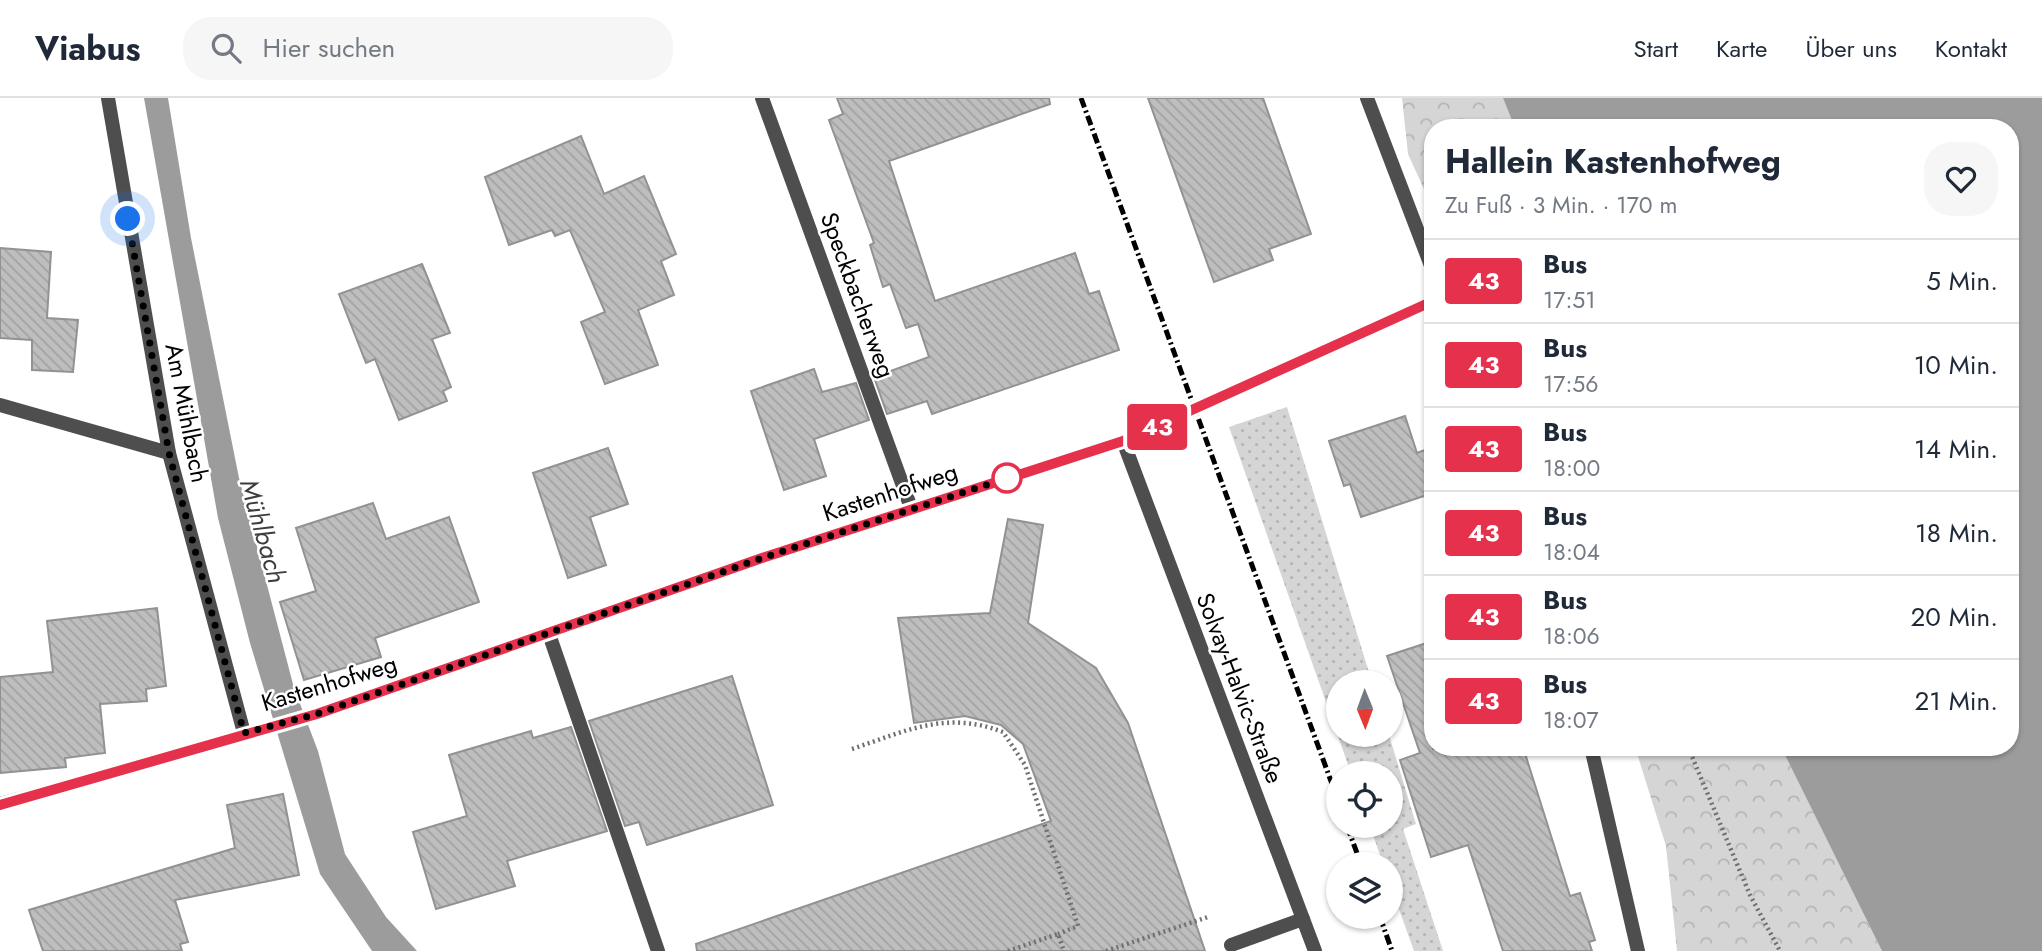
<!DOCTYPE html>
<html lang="de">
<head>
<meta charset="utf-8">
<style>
  :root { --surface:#fff; --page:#f6f6f7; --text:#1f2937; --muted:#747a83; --line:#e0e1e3 }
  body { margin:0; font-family:Jost,sans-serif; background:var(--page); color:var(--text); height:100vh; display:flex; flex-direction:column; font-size:26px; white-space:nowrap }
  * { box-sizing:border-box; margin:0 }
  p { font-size:23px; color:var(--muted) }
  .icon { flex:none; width:38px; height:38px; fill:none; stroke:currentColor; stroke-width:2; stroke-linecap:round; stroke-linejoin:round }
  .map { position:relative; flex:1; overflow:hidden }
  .drawer { position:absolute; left:1424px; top:21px; width:595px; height:637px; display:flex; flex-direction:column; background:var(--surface); border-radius:28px; box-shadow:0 2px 5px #0004 }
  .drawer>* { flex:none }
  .badge { padding:0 14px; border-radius:5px; font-size:24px; line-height:46px }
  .needle { width:46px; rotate:179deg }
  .buttons { position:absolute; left:1326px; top:572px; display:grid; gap:14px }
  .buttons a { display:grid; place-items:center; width:77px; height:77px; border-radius:50%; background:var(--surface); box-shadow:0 2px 5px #0004; font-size:35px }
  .you { position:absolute; width:35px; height:35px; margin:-18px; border:5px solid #fff; border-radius:50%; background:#1a73e8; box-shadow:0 0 0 10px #1a73e833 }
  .map>.badge { position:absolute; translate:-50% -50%; box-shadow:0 0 0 4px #fff }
  .round { display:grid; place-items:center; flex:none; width:74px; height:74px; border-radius:28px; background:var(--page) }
  .headline { display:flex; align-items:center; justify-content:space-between; height:119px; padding:0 21px }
  h1 { font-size:33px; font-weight:700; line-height:52px }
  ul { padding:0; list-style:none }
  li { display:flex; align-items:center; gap:21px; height:84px; padding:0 21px; border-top:2px solid var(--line) }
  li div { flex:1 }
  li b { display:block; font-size:26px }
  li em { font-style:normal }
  li .badge { min-width:77px; font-weight:700; text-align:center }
  header { display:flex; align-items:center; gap:42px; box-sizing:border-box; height:98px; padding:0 35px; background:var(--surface); border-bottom:2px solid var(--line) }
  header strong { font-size:33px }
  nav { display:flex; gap:38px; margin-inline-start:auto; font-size:24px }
  .search { width:490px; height:63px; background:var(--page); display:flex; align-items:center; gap:18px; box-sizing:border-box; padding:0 24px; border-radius:28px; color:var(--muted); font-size:26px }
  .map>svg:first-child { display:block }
  .grass { fill:url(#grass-dots) }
  .forest { fill:url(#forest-crowns) }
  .water { fill:#9c9c9c }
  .building { fill:url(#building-back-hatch); stroke:#929292; stroke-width:2 }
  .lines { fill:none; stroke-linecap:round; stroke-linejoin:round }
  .path { stroke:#707070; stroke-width:4.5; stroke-dasharray:2 3.5; stroke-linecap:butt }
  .lane { stroke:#4e4e4e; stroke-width:14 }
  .street { stroke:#4e4e4e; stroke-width:14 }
  .rail { stroke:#000; stroke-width:5; stroke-dasharray:10 3.5 2 3.5; stroke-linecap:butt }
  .line-casing { stroke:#fff; stroke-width:16 }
  .line { stroke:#e5314c; stroke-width:10 }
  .walk { stroke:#000; stroke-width:7; stroke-dasharray:0 12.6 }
  .stop-dot { fill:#fff; stroke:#e5314c; stroke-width:3.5 }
  .labels { text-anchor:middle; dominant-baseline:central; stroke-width:5; stroke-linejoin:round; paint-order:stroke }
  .street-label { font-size:24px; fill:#000; stroke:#fff }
  .water-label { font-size:26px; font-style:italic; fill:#3d3d3d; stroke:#fff }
</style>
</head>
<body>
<header>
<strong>Viabus</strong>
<div class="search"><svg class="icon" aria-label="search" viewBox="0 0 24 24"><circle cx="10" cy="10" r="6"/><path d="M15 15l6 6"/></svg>Hier suchen</div>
<nav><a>Start</a><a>Karte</a><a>Über uns</a><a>Kontakt</a></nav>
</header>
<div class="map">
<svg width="2042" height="853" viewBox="0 0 2042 853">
  <defs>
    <pattern id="grass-dots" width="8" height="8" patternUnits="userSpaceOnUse" patternTransform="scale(1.75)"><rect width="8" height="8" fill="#d5d5d5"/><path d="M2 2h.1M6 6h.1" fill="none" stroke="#b5b5b5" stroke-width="1.8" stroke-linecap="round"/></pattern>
    <pattern id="forest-crowns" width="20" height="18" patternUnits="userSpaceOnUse" patternTransform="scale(1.75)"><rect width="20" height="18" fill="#d5d5d5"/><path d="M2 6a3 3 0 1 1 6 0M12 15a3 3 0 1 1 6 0" fill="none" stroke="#b5b5b5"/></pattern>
    <pattern id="building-back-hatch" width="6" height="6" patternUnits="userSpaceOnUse" patternTransform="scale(1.75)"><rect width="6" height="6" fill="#bebebe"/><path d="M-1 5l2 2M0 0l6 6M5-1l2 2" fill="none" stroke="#a2a2a2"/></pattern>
  </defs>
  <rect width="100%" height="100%" fill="#fff"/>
  <!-- grass -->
  <polygon class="grass" points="1287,309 1372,584 1339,584 1339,637 1389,637 1416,726 1403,731 1443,853 1414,853 1391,789 1391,766 1383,766 1370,728 1391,728 1391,676 1351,675 1229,329"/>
  <!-- forest -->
  <g class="forest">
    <polygon points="1402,0 1503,0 1515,30 1433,30 1433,111 1408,56"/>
    <polygon points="1635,649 1781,649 1882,853 1677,853 1666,748"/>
  </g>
  <!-- water -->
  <g class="water">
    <polygon points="144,0 168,0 191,140 239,380 294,590 318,653 345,756 386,819 417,853 372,853 320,776 250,545 218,420"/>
    <polygon points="1503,0 2042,0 2042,853 1882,853 1781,649 2011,649 2011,30 1515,30"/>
  </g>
  <!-- building -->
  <g class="building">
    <polygon points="837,0 1049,0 1050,6 889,63 935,203 1075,155 1089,196 1099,193 1119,252 932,316 927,303 887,316 874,279 929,259 918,226 906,230 890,186 883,189 870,147 874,145 829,22 843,16"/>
    <polygon points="1148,0 1263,0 1311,136 1269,151 1273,162 1214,184"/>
    <polygon points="581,38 604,96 644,78 676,156 661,163 674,197 638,212 658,267 605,286 581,224 605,214 570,132 555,138 552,132 509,147 485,79"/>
    <polygon points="0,150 51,154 47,220 78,222 73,274 32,272 32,242 0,240"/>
    <polygon points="422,166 450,235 432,241 451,289 443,293 447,303 399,322 375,261 366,265 339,196"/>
    <polygon points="814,271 822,294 856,285 869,322 814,341 826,378 784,392 751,293"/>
    <polygon points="1405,318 1417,355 1433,349 1433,395 1361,419 1350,386 1344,388 1329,343"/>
    <polygon points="608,350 628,406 590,419 606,467 568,480 533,375"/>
    <polygon points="373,405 386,441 449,419 479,504 375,540 381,559 304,582 280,504 316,493 296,430"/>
    <polygon points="1008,421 1043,427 1028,525 1096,570 1128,625 1205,853 697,853 696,846 1051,723 1023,646 1001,627 965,618 914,625 898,520 990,515"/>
    <polygon points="157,510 166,588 146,591 147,603 100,606 105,655 65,660 66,669 0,675 0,579 53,574 47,523"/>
    <polygon points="1433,543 1433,651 1523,649 1570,798 1580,795 1595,842 1589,844 1592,853 1503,853 1468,747 1431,759 1400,662 1420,655 1387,558"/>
    <polygon points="732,578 773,707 647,747 639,724 625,728 589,623"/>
    <polygon points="571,629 607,733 507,763 515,788 436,811 413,734 467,718 449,657 531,633 533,640"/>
    <polygon points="283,696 299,777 175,802 188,844 180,846 182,853 43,853 29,812 235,750 227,707"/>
  </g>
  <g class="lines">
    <!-- path -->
    <g class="path">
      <polyline points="1688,649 1750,797 1780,853"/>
      <path d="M852 651C906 633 946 612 1003 634L1025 667 1078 828 1058 836"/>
      <polyline points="1008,853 1058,836 1064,853"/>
      <polyline points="1106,853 1208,819"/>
    </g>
    <!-- lane -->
    <polyline class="lane" points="1231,847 1303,821"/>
    <!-- street -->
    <g class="street">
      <polyline points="108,0 169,355 244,635"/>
      <polyline points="762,0 911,410"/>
      <polyline points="1367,0 1433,173"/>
      <polyline points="0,307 169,355"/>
      <polyline points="1123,343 1315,853"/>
      <polyline points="549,536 658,853"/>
      <polyline points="1591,649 1638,853"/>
      <path d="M0 706C106 678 211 645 317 616L762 460 1123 343 1433 203"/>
    </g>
    <!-- rail -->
    <g class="rail">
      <polyline points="1081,0 1339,705"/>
      <polyline points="1347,728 1361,766"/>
      <polyline points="1380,819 1392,853"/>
    </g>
  </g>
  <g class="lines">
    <!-- line casing -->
    <g class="line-casing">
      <polyline id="line" points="0,707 317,616 762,460 1123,343 1433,203"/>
    </g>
    <!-- line -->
    <use href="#line" class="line"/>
    <!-- walk -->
    <polyline class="walk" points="128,121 169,355 244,635 317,616 762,460 1017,377 1007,380"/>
  </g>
  <!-- markers -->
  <circle class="stop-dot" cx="1007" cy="380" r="14"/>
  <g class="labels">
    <!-- street labels -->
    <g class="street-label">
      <text transform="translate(858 197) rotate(70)">Speckbacherweg</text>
      <text transform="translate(187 315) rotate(79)">Am Mühlbach</text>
      <text transform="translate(890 394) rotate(-18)">Kastenhofweg</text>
      <text transform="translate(329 585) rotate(-17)">Kastenhofweg</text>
      <text transform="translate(1240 590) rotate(69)">Solvay-Halvic-Straße</text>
    </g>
    <!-- water labels -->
    <g class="water-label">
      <text transform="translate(263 433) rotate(74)">Mühlbach</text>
    </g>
  </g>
</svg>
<div class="buttons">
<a><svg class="needle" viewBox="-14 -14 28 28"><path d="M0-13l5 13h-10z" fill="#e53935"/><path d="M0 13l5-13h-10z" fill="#747a83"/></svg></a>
<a><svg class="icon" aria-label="locate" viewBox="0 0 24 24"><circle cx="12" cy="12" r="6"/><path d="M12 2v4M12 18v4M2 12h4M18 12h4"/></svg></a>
<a><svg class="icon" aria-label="layers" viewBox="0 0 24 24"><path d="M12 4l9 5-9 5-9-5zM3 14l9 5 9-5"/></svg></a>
</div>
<div class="you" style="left:128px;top:121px"></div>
<b class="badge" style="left:1157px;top:329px;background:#e5314c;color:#fff">43</b>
<section class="drawer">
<div class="headline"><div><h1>Hallein Kastenhofweg</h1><p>Zu Fuß · 3 Min. · 170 m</p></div><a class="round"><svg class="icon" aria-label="heart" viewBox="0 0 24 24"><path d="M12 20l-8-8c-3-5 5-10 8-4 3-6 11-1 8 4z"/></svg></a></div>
<ul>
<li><span class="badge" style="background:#e5314c;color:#fff">43</span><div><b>Bus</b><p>17:51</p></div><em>5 Min.</em></li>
<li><span class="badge" style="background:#e5314c;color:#fff">43</span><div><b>Bus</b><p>17:56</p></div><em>10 Min.</em></li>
<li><span class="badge" style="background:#e5314c;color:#fff">43</span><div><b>Bus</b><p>18:00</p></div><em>14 Min.</em></li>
<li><span class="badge" style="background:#e5314c;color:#fff">43</span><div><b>Bus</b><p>18:04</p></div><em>18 Min.</em></li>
<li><span class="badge" style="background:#e5314c;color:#fff">43</span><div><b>Bus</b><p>18:06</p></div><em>20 Min.</em></li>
<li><span class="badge" style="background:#e5314c;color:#fff">43</span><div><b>Bus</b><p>18:07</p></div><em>21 Min.</em></li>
</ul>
</section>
</div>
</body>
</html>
